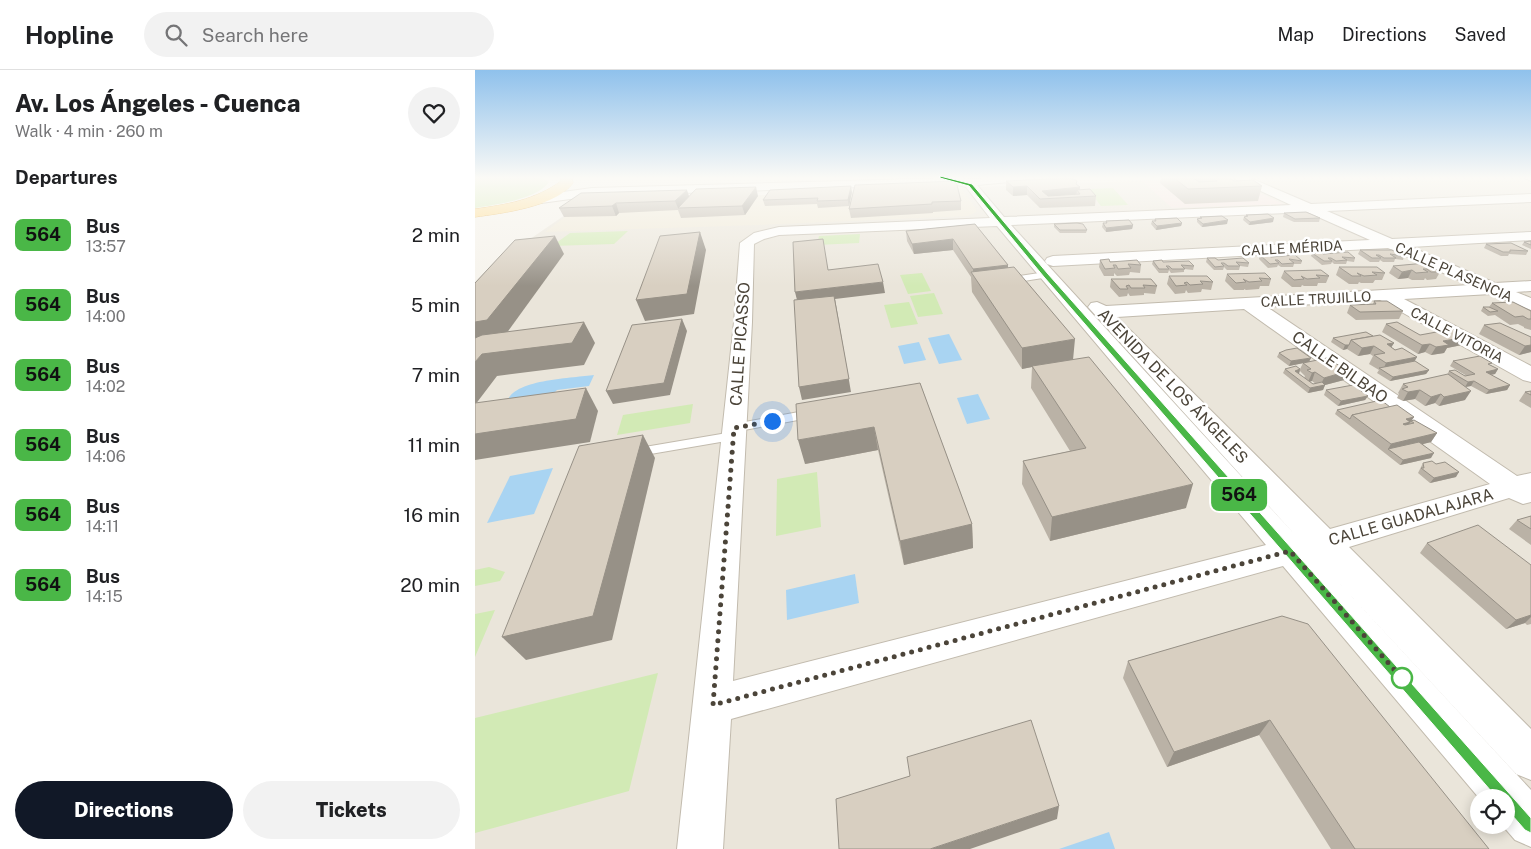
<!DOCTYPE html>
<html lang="en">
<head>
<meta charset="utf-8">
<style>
  :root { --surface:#fff; --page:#f2f2f2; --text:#202124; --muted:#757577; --line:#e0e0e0; --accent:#111827 }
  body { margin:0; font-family:"Public Sans",sans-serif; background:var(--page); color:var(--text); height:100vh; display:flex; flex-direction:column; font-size:19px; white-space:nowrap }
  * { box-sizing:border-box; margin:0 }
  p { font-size:16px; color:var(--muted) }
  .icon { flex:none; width:28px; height:28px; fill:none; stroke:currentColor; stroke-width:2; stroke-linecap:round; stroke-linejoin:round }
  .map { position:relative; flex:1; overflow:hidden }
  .drawer { display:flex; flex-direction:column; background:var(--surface); width:475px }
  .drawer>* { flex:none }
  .badge { padding:0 10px; border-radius:8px; font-size:18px; line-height:32px }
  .buttons { position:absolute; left:995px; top:719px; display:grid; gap:10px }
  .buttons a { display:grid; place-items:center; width:45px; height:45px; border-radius:50%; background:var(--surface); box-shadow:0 2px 12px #0003; font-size:25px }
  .you { position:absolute; width:25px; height:25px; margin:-12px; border:4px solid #fff; border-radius:50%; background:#1a73e8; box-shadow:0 0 0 8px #1a73e833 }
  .map>.badge { position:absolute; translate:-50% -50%; box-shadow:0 0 0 2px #fff }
  h2 { padding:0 15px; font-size:19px; line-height:45px }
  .round { display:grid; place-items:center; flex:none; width:52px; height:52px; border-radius:26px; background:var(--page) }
  .summary { display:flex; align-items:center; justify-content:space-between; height:85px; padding:0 15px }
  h1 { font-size:24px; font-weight:800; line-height:38px }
  .cta { display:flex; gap:10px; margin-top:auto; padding:10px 15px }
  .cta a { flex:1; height:58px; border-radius:30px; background:var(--accent); color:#fff; font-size:20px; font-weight:800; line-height:58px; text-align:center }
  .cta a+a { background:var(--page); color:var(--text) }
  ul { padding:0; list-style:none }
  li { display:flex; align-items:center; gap:15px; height:70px; padding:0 15px }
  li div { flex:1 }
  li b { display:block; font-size:19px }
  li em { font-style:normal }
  li .badge { min-width:55px; font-weight:700; text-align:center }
  header { display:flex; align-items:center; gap:30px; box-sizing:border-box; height:70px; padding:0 25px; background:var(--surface); border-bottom:1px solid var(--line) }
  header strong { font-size:24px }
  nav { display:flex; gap:28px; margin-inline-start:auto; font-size:18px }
  .search { width:350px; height:45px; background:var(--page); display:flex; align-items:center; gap:12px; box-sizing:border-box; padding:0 18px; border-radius:28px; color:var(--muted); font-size:19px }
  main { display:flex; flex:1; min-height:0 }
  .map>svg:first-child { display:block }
  .residential { fill:#eae5da; fill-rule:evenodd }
  .education { fill:#efe8d6 }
  .medical { fill:#f6e3e0 }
  .green { fill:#d2eab5 }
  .water { fill:#a9d4f2 }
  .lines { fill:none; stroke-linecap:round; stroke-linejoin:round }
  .service-casing { stroke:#c2bbae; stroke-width:2 }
  .minor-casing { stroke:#c2bbae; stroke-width:2 }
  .trunk-casing { stroke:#e0a43c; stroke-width:1 }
  .service { fill:#fff; fill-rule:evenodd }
  .minor { fill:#fff; fill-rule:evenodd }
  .trunk { fill:#ffd985; fill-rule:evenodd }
  .wall { fill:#bab2a6; fill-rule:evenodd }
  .shaded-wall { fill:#979187 }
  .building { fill:#d8cfc1; stroke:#979187 }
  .line { fill:#4ab747; stroke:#fff }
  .walk { stroke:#4b4439; stroke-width:5; stroke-dasharray:0 9 }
  .stop-dot { fill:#fff; stroke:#4ab747; stroke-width:2.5 }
  .labels { text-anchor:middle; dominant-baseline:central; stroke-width:5; stroke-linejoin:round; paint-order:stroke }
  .far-street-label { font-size:14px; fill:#4b4439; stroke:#fff }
  .street-label { font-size:16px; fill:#4b4439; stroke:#fff }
</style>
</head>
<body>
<header>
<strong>Hopline</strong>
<div class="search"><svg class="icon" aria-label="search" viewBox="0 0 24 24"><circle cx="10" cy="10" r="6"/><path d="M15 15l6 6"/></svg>Search here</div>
<nav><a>Map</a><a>Directions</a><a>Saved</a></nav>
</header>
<main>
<section class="drawer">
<div class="summary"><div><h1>Av. Los Ángeles - Cuenca</h1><p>Walk · 4 min · 260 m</p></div><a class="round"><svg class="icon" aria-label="heart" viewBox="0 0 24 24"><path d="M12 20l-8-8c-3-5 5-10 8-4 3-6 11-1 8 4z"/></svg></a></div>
<h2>Departures</h2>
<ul>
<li><span class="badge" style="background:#4ab747;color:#111">564</span><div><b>Bus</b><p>13:57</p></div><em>2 min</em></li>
<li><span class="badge" style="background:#4ab747;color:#111">564</span><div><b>Bus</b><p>14:00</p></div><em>5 min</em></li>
<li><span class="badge" style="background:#4ab747;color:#111">564</span><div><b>Bus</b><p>14:02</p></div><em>7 min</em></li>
<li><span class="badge" style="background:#4ab747;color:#111">564</span><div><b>Bus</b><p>14:06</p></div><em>11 min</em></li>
<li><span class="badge" style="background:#4ab747;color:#111">564</span><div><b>Bus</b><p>14:11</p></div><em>16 min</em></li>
<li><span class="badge" style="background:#4ab747;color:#111">564</span><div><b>Bus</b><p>14:15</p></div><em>20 min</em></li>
</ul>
<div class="cta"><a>Directions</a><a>Tickets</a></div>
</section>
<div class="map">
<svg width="1056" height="779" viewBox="0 0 1056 779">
  <rect width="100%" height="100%" fill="#f6f3ec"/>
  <!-- residential -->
  <path class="residential" d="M763 107H1042L1056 112V779H0V240L24 204 58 167 109 132ZM1004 728H1031V755H1004Z"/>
  <!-- education -->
  <polygon class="education" points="486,118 501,139 501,142 493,146 284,155 70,162 110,132"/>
  <!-- medical -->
  <polygon class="medical" points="753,108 808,134 697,138 667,111"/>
  <!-- green -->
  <g class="green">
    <path d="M0 107H66L74 112C63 129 19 135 0 138Z"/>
    <polygon points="638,118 653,135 626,136 613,119"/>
    <polygon points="153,161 139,174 77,176 95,163"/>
    <polygon points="385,164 384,173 342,175 344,166"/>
    <polygon points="447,203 456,221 433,224 425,205"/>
    <polygon points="459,223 468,244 443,247 435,226"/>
    <polygon points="434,232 443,254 416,258 409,235"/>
    <polygon points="218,334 215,353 142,365 148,345"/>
    <polygon points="342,402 346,457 301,466 302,409"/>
    <polygon points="14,497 30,502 25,511 0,516 0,500"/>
    <polygon points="20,540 0,587 0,544"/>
    <polygon points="183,603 154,721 0,763 0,648"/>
  </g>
  <!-- water -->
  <g class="water">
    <polygon points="474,264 487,290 464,294 453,268"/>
    <polygon points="444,272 451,290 429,294 423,276"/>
    <path d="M119 305 114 316 82 320 78 324 33 330C41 309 99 308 119 305Z"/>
    <polygon points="503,324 515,349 492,354 482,328"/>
    <polygon points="78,398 59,444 12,453 35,406"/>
    <polygon points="380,504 384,533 312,550 311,520"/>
    <polygon points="634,762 640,779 584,779"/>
  </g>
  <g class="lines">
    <!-- service casing -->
    <g class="service-casing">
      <g id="service">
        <polygon points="571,202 574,203 574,207 530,214 526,211 530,208"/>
        <polygon points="340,339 346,343 344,346 259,362 253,358 259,354"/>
        <polygon points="258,362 265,366 263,369 158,387 153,386 151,383 153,380 158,379"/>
      </g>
    </g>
    <!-- minor casing -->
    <g class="minor-casing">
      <g id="minor">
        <path d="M513 107H561L555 110 502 115 529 147 816 135 760 109 759 107H773L836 134 1056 124V132L852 141 917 169 1056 162V170L936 177 1020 213 1056 211V221L1041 222 1056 228V240L1016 224 929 229 1056 296V312L1048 310 905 230 792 237 1042 406 1056 403V432L1048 434 1034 428 874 477 1056 659V710L1041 704 840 487 1056 720V777L1040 770 1027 755H1031V728H1004L808 496 256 649 248 779H202L259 252 265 173 279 163 304 157 515 148 491 117 478 114 117 126 59 134 53 130 59 126 117 118 476 108 505 109ZM832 142 895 170 578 186 572 188 570 191 572 194 578 196 913 178 995 215 631 236 622 232 616 233 613 237 822 467 536 155ZM522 156 791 475 258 611 277 252 279 174 289 169 304 165ZM769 239 1015 414 855 459 642 247Z"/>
        <polygon points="1047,107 1056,107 1056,111"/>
      </g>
    </g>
    <!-- trunk casing -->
    <g class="trunk-casing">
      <path id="trunk" d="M85 107H97L98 113C80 137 28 143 0 147V139C30 135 61 130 86 111Z"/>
    </g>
    <!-- service -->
    <use href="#service" class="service"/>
    <!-- minor -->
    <use href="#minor" class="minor"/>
    <!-- trunk -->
    <use href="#trunk" class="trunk"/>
  </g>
  <!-- wall -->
  <g class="wall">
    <polygon points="686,107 753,107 759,111 787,116 783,131 710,134 685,113"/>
    <polygon points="531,111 601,115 605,117 605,120 621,126 620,136 565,138 552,125 538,126 531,120"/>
    <polygon points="380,115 486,131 486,140 458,142 458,143 376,148 374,139"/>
    <polygon points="377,122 374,136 343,138 342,134 290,136 288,130"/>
    <polygon points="283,126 270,145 206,148 203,140 144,143 141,146 89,147 84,138 214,127"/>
    <polygon points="809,143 845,148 844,152 819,152 808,147"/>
    <polygon points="771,145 798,152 774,155 768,150 769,147 770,147"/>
    <polygon points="725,147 752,154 727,157 722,152 722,149 725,148"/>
    <polygon points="680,149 707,153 706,156 681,160 676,154 677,151 679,151"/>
    <polygon points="631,151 658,155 657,159 631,162 627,157 628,153 631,153"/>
    <polygon points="500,154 533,195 533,198 598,290 711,438 575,471 547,414 548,391 595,381 556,318 557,297 547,299 497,222 496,207 478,180 439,184 432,171 431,161"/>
    <polygon points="579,154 612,160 611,163 585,163 579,157"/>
    <polygon points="1056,171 1056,179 1047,175 1049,172"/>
    <polygon points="1011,174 1053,181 1051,185 1034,184 1033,186 1026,186 1009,178"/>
    <polygon points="885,180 929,186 928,190 920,189 919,192 908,192 905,190 904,192 895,192 883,184"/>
    <polygon points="837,183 848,184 880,188 879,192 872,191 871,194 859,194 857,192 856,194 847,195 836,186"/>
    <polygon points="785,185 796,187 827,191 826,194 819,194 818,197 806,197 803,195 802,197 793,198 784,189"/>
    <polygon points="732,188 743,190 774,193 773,197 765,196 764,200 752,200 749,197 748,200 739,200 731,192"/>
    <polygon points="625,190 666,195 665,203 655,202 654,205 642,206 639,203 639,206 629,206 624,197"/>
    <polygon points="678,191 688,192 719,196 718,200 709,199 709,202 696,203 694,200 693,203 684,203 677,194"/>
    <polygon points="951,193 965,202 961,209 952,210 950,208 949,210 937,210 933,208 923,209 914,203 918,196"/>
    <polygon points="864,197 910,203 907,210 900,210 898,213 886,213 884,212 883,214 874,214 861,205"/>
    <polygon points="809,201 854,206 851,213 843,213 842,216 829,216 827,215 826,217 817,217 806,208"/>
    <polygon points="752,204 796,209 794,216 785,216 784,219 771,220 769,219 769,220 759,220 750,211"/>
    <polygon points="694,206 738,212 736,220 727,219 726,222 713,223 711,220 710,223 700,224 692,214"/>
    <polygon points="636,209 682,216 680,224 669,223 669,225 655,226 653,223 652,226 644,227 635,217"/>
    <polygon points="899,231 928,241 924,249 881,250 872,243 875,235 898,234"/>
    <polygon points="1017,233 1056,241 1056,260 1049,258 1049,257 1043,254 1035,255 1020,245 1013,246 1006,241 1008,237 1014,237"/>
    <polygon points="911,254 945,265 987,275 972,278 969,283 956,285 950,282 943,284 907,262"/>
    <polygon points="1009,255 1056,267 1056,282 1044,285 1004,264"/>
    <polygon points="898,266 919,273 916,277 954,300 951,304 915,311 902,303 904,300 894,294 898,286 895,284 883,286 872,279 868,280 856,272 858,268"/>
    <path d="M804 283 834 291 873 301 869 310 850 315 848 320 833 323 808 303 810 299H825L828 293 814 296 802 287ZM825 301 830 306 829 308 823 304ZM837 311 841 314H838L834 312Z"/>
    <polygon points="978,291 1015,295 1023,299 1020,304 1016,305 1035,315 1032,320 1011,324 996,316 990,317 990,330 964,336 960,333 950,336 940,329 928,331 922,328 924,324 923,323 928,314 972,305 974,301 992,306 975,296"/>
    <polygon points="445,313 497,454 498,478 429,495 403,380 330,394"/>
    <polygon points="851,320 893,326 890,330 863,336 849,325"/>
    <polygon points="1056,321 1056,338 1044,331 1050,322"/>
    <polygon points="915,337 939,347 937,350 962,363 956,372 948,374 956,388 925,395 860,344 862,340"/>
    <polygon points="948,393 981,407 955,413 943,403"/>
    <polygon points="1056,446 1056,475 1034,459 1042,450"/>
    <polygon points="952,473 1056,495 1056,554 1052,555 1050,553 1031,559 945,483"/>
    <polygon points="807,546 1014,779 856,779 784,665 692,697 648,608 653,591"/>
  </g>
  <!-- shaded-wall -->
  <g class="shaded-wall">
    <polygon points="376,116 377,122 374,136 373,130"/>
    <polygon points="552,116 552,125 538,126 538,117"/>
    <polygon points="281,117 283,126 270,145 267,136"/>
    <polygon points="605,117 604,123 602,120 601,126 567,129 567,121"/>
    <polygon points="212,120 215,129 203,138 200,131"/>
    <polygon points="141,133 144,143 141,146 137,136"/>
    <polygon points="799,148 798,152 774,155 775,152"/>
    <polygon points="753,150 752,154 727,157 728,154"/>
    <polygon points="707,153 706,156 681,160 682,156"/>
    <polygon points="658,155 657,159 631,162 631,158"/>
    <polygon points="225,162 231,180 219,244 170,251 161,230"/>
    <polygon points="80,166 89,184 26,271 0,274 0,252"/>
    <polygon points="478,169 478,180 439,184 437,174"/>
    <polygon points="533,195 533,206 498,206 498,199"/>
    <polygon points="937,200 933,208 923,209 927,202"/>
    <polygon points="408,212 410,223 360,229 376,322 327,330 324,317 323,234 320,222"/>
    <polygon points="207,249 212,261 195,325 138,334 131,321"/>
    <polygon points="109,252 120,273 109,295 22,306 0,335 0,292 7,284"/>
    <polygon points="992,267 987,275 972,278 969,283 956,285 961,277 968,271"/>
    <polygon points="600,269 598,290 557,296 557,297 547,299 547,278"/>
    <polygon points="919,273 914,281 912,274"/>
    <polygon points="955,274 950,282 943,284 947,275"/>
    <polygon points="870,275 874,275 872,279 868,280"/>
    <polygon points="1056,275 1056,282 1044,285 1050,276"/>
    <polygon points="899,276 895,284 883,286 887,278"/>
    <polygon points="942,287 937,296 908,300 911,293"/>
    <polygon points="836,288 834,292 814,296 816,291"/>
    <polygon points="825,299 824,304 820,301"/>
    <polygon points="1023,299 1020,304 1008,306 1011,302"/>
    <polygon points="954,300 951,304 915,311 918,307"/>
    <polygon points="873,301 869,310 850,315 848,320 833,323 835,318 845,316 849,308"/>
    <polygon points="840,302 837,311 833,312 837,303"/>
    <polygon points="999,311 996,316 990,317 993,312"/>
    <polygon points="1035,315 1032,320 1011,324 1014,320"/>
    <polygon points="111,318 123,341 115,372 0,390 0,364"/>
    <polygon points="945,320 940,329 928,331 933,322"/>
    <polygon points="996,321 990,330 964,336 969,327"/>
    <polygon points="966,324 960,333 950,336 956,327"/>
    <polygon points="893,326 890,330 863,336 866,331"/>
    <polygon points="939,347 932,357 923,363 931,349"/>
    <polygon points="399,357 403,380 330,394 323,370"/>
    <polygon points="962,363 956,372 917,382 913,379 916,374"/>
    <polygon points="168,365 180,388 137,570 51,590 27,567"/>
    <polygon points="959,383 956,388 925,395 928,390"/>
    <polygon points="984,402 981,407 955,413 959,408"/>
    <polygon points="718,414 711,438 575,471 577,447"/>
    <polygon points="497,454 498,478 429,495 425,471"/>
    <polygon points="1056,545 1056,547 1050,553 1031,559 1041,550"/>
    <polygon points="795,650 784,665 692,697 699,682"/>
    <polygon points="584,736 582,749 495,779 455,779"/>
  </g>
  <!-- building -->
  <g class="building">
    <polygon points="698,107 726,107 717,107 724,112 742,111 735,107 753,107 759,111 778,110 787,116 713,119"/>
    <polygon points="596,108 602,111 601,114 605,117 567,121 573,126 605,124 602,120 615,119 621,126 565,129 552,116 538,117 531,111"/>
    <polygon points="481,111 486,131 457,132 457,134 374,139 380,115"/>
    <polygon points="376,116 373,130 342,131 343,128 288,130 295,120"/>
    <polygon points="281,117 267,136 203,138 221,119"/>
    <polygon points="212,120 200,131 141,133 137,136 84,138 106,123"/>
    <polygon points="831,142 845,148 820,149 809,143"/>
    <polygon points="793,144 799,148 775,152 769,147 773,146 771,145"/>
    <polygon points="747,146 753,150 728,154 722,149 727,148 725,147"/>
    <polygon points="702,148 707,153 682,156 677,151 681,151 680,149"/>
    <polygon points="654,150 658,155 631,158 628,153 632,153 631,151"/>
    <polygon points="602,153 608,154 612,160 585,160 579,154"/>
    <polygon points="500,154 533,195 498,199 478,169 437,174 431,161"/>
    <polygon points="225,162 212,224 161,230 185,166"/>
    <polygon points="80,166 12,250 0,252 0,213 40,170"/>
    <polygon points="348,169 353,200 403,194 408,212 320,222 318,172"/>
    <polygon points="1056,171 1056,175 1049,172"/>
    <polygon points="1036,173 1053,181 1035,180 1035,182 1028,182 1011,174"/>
    <polygon points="885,180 917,180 929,186 915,184 921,188 909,188 904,185 901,185 906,188 897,188"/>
    <polygon points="846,182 848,184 873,182 880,188 867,187 872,190 861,191 856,188 853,188 857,191 849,191 837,183"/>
    <polygon points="785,185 793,185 796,187 820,185 827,191 814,189 819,193 807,194 803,190 800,190 804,193 795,194"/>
    <polygon points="732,188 740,188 743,190 768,188 774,193 761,192 765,196 753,196 749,193 746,193 749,196 740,197"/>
    <polygon points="634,189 635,192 662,190 666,195 653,194 656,198 643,199 641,195 638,195 640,198 630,199 625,190"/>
    <polygon points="687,190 688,192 714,191 719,196 706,195 710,199 697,199 694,196 691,196 694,199 684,199 678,191"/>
    <polygon points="951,193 965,202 956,202 952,199 948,199 953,202 941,203 937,200 927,202 918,196"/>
    <polygon points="539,197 600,269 547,278 496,202"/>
    <polygon points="864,197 902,197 910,203 897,202 902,205 889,206 882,203 886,206 877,206"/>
    <polygon points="846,200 854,206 841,205 845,208 832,209 826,206 829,209 819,210 809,201"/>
    <polygon points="790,203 796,209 784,208 787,211 774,212 768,209 771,212 761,213 752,204"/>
    <polygon points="694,206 732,206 738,212 725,211 728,214 715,215 712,212 709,213 712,215 701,216"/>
    <polygon points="636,209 676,209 682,216 668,215 670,218 656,218 654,215 651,216 653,219 645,219"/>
    <polygon points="359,226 374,309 324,317 319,230"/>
    <polygon points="899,231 912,231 928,241 885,242 875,235 901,234"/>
    <polygon points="1038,232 1056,241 1056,249 1053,249 1048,246 1040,247 1017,233"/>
    <polygon points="1008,237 1014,237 1023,241 1015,242"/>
    <polygon points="207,249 189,313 131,321 157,255"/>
    <polygon points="109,252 97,273 7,284 0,292 0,268 7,265"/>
    <polygon points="922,252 945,265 978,259 992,267 968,271 974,275 961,277 955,274 947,275 911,254"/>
    <polygon points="1025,253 1056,267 1056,275 1050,276 1009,255"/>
    <polygon points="891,262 898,266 876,270 874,275 870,275 858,268"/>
    <polygon points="905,265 919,273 912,274 920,280 927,278 942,287 911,293 899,285 910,283 899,276 887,278 876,270"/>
    <polygon points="822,278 836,288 816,291 804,283 811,280"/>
    <polygon points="1005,286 1017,293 1013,294 1023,299 1011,302 1035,315 1014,320 999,311 993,312 974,301 980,300 990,306 1000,304 978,291"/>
    <polygon points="614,287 718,414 577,447 548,391 611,378 557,296"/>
    <polygon points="852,288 873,301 849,308 840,302 837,303 832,300 836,299 828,293"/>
    <polygon points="940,291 954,300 918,307 904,298"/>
    <polygon points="821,296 825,299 820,301 838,314 847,312 850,315 835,318 810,299"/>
    <polygon points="973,304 996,321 969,327 966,324 956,327 945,320 933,322 927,319 933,317 928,314"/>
    <polygon points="445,313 497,454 425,471 399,357 323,370 321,334"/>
    <polygon points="878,315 893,326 866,331 851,320"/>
    <polygon points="111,318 101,349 0,364 0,333"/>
    <polygon points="1056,321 1056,325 1050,322"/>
    <polygon points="906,330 915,337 877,345 875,349 862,340"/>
    <polygon points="922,335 939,347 931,349 935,352 928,354 930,355 939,353 936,351 939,350 962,363 916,374 877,345"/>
    <polygon points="168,365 118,546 27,567 104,376"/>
    <polygon points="944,372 959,383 928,390 913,379"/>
    <polygon points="957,391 961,394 970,392 984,402 959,408 946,398 949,398 948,393"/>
    <polygon points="1056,446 1056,459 1042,450"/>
    <polygon points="1003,455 1056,495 1056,545 1041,550 952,473"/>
    <polygon points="807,546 833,554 1014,779 880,779 795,650 699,682 653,591"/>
    <polygon points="556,650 584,736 455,779 364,779 361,729 435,706 432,687"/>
  </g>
  <!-- sky -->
  <linearGradient id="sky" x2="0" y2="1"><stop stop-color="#8fc1ec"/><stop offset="0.5" stop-color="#fbfaf6"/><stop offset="1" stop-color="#fbfaf6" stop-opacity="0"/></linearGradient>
  <rect width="1056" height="216" fill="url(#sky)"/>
  <!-- line -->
  <polygon class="line" points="465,106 497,114 573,204 1056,748 1056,763 1050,760 569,207 494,116 465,108"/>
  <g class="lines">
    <!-- walk -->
    <polyline class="walk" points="297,351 259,358 238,635 815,481 931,613 927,608"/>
  </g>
  <!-- markers -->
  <circle class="stop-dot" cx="927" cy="608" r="10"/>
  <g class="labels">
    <!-- far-street labels -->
    <g class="far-street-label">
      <text transform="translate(817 178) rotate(-3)">CALLE MÉRIDA</text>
      <text transform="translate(979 202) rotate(24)">CALLE PLASENCIA</text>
      <text transform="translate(841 229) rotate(-3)">CALLE TRUJILLO</text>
      <text transform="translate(982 265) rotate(28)">CALLE VITORIA</text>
    </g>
    <!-- street labels -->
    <g class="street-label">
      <text transform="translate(265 274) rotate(-86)">CALLE PICASSO</text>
      <text transform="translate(865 297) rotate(35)">CALLE BILBAO</text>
      <text transform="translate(698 316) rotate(46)">AVENIDA DE LOS ÁNGELES</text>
      <text transform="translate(936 447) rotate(-16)">CALLE GUADALAJARA</text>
    </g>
  </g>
</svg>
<div class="buttons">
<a><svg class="icon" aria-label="locate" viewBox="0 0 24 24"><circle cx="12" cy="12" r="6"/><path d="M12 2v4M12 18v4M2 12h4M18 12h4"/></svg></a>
</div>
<div class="you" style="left:297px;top:351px"></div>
<b class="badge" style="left:764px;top:425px;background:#4ab747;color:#111">564</b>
</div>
</main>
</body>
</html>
